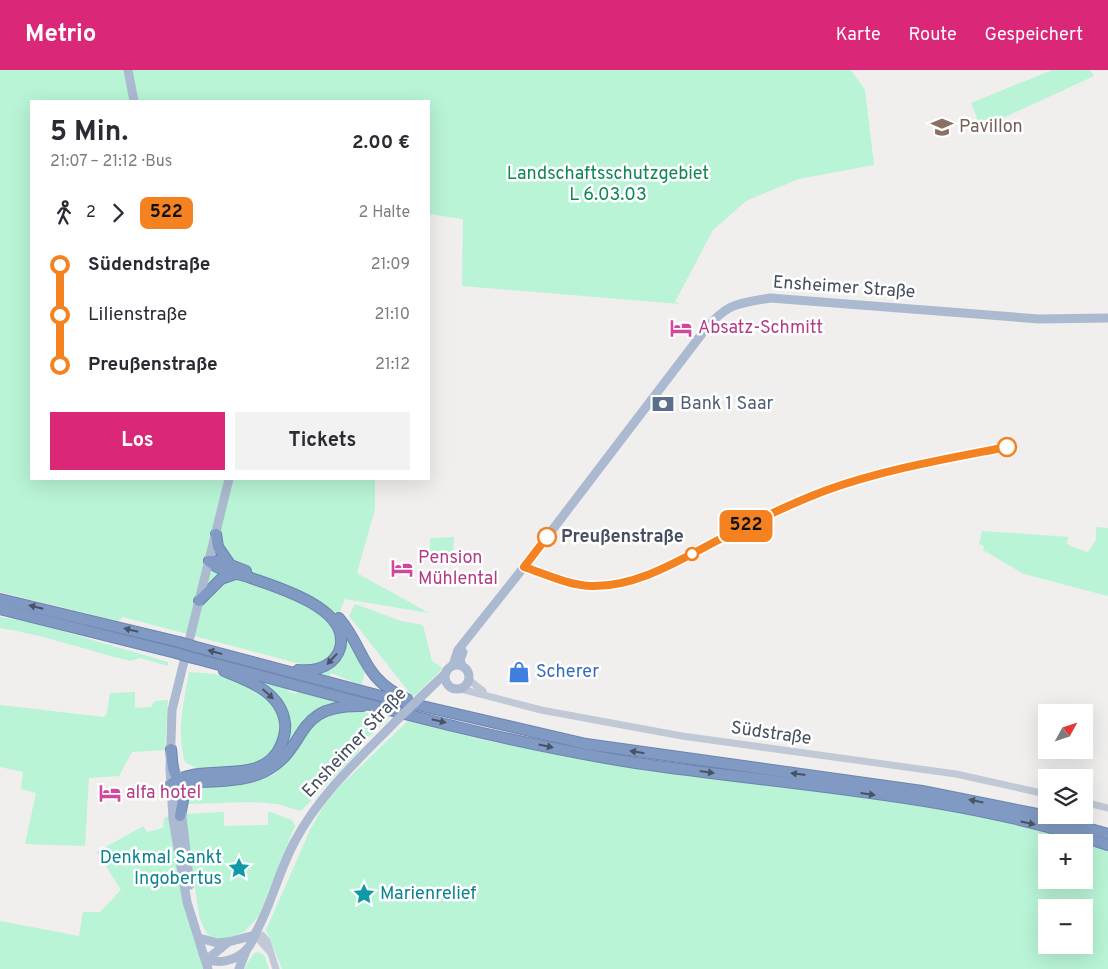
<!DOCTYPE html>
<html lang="de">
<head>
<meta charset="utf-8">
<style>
  :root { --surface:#fff; --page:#f2f2f3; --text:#2b2b33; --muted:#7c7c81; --accent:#db2777 }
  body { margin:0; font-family:Overpass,sans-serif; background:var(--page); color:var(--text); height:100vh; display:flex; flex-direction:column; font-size:19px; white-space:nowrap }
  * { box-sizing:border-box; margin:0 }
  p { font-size:16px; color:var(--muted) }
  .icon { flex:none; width:28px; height:28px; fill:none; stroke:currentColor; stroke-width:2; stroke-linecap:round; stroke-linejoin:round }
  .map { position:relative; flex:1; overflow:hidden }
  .drawer { position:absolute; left:30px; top:30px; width:400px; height:380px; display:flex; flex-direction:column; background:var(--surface); border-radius:0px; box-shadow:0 5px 20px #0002 }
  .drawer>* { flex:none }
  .badge { padding:0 10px; border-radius:8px; font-size:18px; line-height:32px }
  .needle { width:32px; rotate:50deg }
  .controls { position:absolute; left:1038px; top:634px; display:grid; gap:10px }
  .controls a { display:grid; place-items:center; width:55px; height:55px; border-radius:0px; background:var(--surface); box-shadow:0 5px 20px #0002; font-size:25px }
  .map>.badge { position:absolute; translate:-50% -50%; box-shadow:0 0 0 2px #fff }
  .legs { display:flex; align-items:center; gap:8px; height:55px; padding:0 20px; font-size:16px }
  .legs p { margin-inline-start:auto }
  .summary { display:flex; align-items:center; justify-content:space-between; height:85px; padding:0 20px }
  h1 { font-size:28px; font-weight:700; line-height:38px }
  .cta { display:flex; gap:10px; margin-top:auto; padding:10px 20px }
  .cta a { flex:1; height:58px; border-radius:0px; background:var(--accent); color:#fff; font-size:20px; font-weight:700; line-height:58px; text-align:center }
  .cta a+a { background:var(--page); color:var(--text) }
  ul { padding:0 20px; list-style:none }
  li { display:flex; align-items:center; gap:18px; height:50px; font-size:19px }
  li i { display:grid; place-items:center; width:8px; height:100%; margin:0 6px; background:currentColor }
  li i::after { content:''; width:12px; height:12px; margin:-6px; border:4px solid; border-radius:50%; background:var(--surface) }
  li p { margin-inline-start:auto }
  li:first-child i { background:linear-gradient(#0000 50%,currentColor 0) }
  li:last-child i { background:linear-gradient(currentColor 50%,#0000 0) }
  header { display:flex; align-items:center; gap:30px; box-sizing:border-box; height:70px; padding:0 25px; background:var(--accent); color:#fff }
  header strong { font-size:24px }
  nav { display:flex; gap:28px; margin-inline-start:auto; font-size:18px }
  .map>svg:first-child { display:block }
  .green { fill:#b8f4d5; fill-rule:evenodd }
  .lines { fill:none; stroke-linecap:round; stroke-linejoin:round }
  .highway-casing { stroke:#6c85af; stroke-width:12 }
  .minor { stroke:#c0c9d5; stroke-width:7 }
  .major { stroke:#abbad0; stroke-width:9 }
  .highway { stroke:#819ac3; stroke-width:10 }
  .highway-bridge-casing { stroke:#6c85af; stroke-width:12; stroke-linecap:butt }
  .major-bridge { stroke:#abbad0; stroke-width:9 }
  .highway-bridge { stroke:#819ac3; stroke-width:10 }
  .oneway { fill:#485363 }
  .line-1-casing { stroke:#fff; stroke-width:11 }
  .line-1 { stroke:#f58220; stroke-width:8 }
  .stop-1-dot { fill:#fff; stroke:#f58220; stroke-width:2.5 }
  .labels { text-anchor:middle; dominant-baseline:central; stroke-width:5; stroke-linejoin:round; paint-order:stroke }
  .education-label { font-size:18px; fill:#785e54; stroke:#fff; text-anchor:start }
  .park-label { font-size:18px; fill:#0d8757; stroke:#fff }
  .street-label { font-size:18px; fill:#454f5e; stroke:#fff }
  .hotel-label { font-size:18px; fill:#b23c85; stroke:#fff; text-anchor:start }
  .service-label { font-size:18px; fill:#4e5e75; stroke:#fff; text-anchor:start }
  .stop-label { font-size:18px; font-weight:bold; fill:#454f5e; stroke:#fff; text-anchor:start }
  .shop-label { font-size:18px; fill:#366cbe; stroke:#fff; text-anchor:start }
  .culture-label { font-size:18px; fill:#0d838f; stroke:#fff; text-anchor:end }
</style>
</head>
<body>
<header>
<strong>Metrio</strong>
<nav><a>Karte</a><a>Route</a><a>Gespeichert</a></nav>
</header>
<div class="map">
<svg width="1108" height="899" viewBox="0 0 1108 899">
  <rect width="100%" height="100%" fill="#f1eeee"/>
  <!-- green -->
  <g class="green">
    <polygon points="0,0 851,0 865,20 874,95 799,109 746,131 713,160 675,232 680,234 462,216 463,149 429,144 429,31 31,31 31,409 375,409 375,439 357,503 429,543 345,529 334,556 338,575 331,588 320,595 308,596 123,547 118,551 0,522"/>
    <polygon points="1052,0 1090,0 1094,6 981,58 971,33"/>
    <polygon points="1096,457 1108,458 1108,526 1024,504 983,480 984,476 979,474 982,461 1069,467 1066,473 1070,476 1088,482 1096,470"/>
    <polygon points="454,467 453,485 430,484 430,468"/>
    <polygon points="355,534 401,551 423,555 432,591 443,598 413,627 349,546"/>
    <path d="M0 547 31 552 168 592V596L140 588 130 591C86 580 44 565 0 558Z"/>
    <polygon points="344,559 365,603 361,615 331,603 330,606 316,603 329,598"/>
    <path d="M189 602 215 604 251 617 275 634 283 662 270 686 253 695 198 699 185 692C176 663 184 631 189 602Z"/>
    <polygon points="248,608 288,619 288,621 296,624 298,622 344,633 325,638 278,686 285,640"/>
    <polygon points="135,622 135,638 151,637 155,631 168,630 165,680 132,682 119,706 89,708 85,776 25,774 36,723 21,719 23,702 0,697 0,635 104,647 107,643 110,623"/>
    <path d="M341 638 390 647 359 676V681L301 741C291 739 285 735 275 734 246 730 215 734 185 734L189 723 195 717 247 714 275 704 319 647Z"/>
    <path d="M408 651 492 672 645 697 869 727 1022 754 1108 778V899H282L266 860 310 760 324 735 339 717ZM1046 772H1084V810H1046ZM1046 838H1084V875H1046Z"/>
    <polygon points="268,741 292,750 295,756 258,847 244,862 223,870 213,868 206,863 199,846 185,744 224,742 224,756 268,755"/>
    <polygon points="170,746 207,899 0,899 0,851 79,866 83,842 100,842 121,820 97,782 143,756 147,762 163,758 164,748"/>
    <polygon points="258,882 264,885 269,899 244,899 254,883"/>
  </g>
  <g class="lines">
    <!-- highway casing -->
    <g class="highway-casing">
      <g id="highway">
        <polyline points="216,464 218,477 229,493"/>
        <path d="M209 491C220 502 237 503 251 508 277 517 340 536 341 569 342 578 337 587 331 592 321 600 310 601 298 600"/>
        <polyline points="209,491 221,491 246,501"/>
        <polyline points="0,529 179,572"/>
        <polyline points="199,531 221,509 235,504"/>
        <polyline points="0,539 176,583"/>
        <path d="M339 548C366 580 361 608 407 629"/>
        <polyline points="196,577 396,630 586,674 922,721 1037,744 1108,764"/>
        <path d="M193 588C339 626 486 670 636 693 792 716 959 724 1108 775"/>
        <path d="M171 679C173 692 170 707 185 712 207 712 244 712 264 702 311 678 290 634 363 636"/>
        <path d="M171 714C202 690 263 719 281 675 284 668 286 661 285 653 281 622 249 611 224 601"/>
        <polyline points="180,746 184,725 195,712"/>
      </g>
    </g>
    <!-- minor -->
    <g class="minor">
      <polyline points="469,610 483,621"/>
      <polyline points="461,619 541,640 682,666 956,704 1046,724"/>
      <polyline points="1084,732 1108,738"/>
      <polyline points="255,865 262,865 267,871 276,899"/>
      <polyline points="255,865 269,881"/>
    </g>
    <!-- major -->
    <g class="major">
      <polyline points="128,0 134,31"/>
      <circle cx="457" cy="607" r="12"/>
      <path d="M453 595 458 580 524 497 704 261C727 233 736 234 770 228L1039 249 1108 248"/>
      <polyline points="462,596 460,590 463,582"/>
      <polyline points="426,622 445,604"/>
      <polyline points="177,704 190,815"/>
      <polyline points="203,869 217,873 227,872"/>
      <path d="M203 884C214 898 237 890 247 879 252 874 253 868 256 862 272 833 279 800 295 771 319 725 359 689 395 652"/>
      <polyline points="208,893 209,888 228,872 255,865"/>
      <polyline points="208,899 187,832 173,749 170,700 172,640 229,409"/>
      <polyline points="239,899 246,881"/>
    </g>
    <!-- highway -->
    <use href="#highway" class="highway"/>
    <!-- highway-bridge casing -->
    <g class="highway-bridge-casing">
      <g id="highway-bridge">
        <polyline points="179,572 196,577"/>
        <polyline points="176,583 193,588"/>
      </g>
    </g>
    <!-- major-bridge -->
    <polyline class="major-bridge" points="395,652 426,622"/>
    <!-- highway-bridge -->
    <use href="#highway-bridge" class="highway-bridge"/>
  </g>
  <!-- one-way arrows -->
  <defs><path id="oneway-solid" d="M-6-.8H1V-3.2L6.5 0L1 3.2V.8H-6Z" transform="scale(1.25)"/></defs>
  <g class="oneway">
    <use href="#oneway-solid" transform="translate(36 537) rotate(-166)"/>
    <use href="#oneway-solid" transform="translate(131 560) rotate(-166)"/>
    <use href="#oneway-solid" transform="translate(215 582) rotate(-165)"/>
    <use href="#oneway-solid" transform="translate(332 589) rotate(133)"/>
    <use href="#oneway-solid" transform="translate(268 624) rotate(42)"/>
    <use href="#oneway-solid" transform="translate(439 651) rotate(13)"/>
    <use href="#oneway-solid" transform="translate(546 676) rotate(12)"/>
    <use href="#oneway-solid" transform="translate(637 682) rotate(-171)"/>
    <use href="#oneway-solid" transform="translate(707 702) rotate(8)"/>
    <use href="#oneway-solid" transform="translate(798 704) rotate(-173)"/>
    <use href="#oneway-solid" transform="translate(868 724) rotate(8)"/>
    <use href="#oneway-solid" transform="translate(976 731) rotate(-169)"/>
    <use href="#oneway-solid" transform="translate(1028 753) rotate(12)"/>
  </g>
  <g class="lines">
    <!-- line-1 casing -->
    <g class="line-1-casing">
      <path id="line-1" d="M547 467 524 497C545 504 568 515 590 516 637 518 683 488 724 467 757 450 792 433 827 420 886 399 946 389 1007 377"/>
    </g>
    <!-- line-1 -->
    <use href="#line-1" class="line-1"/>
  </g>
  <!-- icons -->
  <defs>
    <g id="school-bare" transform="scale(1.725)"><path d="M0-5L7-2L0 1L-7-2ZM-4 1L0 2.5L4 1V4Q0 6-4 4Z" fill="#8d6e63" stroke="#fff" stroke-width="2.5" paint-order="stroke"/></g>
    <g id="hotel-bare" transform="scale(1.725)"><path d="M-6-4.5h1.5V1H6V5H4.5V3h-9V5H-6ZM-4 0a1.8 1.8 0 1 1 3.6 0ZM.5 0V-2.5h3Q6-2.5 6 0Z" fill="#d1479c" stroke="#fff" stroke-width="2.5" paint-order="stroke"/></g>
    <g id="bank-bare" transform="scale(1.725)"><path d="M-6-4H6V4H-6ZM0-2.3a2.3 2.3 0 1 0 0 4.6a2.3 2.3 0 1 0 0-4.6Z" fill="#5c6f8a" stroke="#fff" stroke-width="2.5" paint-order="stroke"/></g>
    <g id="shop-bare" transform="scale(1.725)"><path d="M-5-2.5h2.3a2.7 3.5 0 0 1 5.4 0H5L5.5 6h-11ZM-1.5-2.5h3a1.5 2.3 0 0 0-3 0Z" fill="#3f7fe0" stroke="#fff" stroke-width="2.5" paint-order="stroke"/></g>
    <g id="sight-bare" transform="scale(1.725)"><path d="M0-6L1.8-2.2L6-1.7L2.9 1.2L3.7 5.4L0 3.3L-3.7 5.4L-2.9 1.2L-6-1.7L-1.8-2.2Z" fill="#0f9aa8" stroke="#fff" stroke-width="2.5" paint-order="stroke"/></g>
  </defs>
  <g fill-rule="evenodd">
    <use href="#school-bare" x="942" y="57"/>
    <use href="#hotel-bare" x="681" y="258"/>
    <use href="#bank-bare" x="663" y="334"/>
    <use href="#hotel-bare" x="402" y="498"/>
    <use href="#shop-bare" x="519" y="602"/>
    <use href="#hotel-bare" x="110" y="723"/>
    <use href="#sight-bare" x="239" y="798"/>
    <use href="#sight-bare" x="364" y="824"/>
  </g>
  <!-- markers -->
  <g class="stop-1-dot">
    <circle cx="1007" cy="377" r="9"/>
    <circle cx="547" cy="467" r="9"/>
    <circle cx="692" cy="484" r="6"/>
  </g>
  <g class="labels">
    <!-- education labels -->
    <g class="education-label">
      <text x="959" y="57">Pavillon</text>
    </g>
    <!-- park labels -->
    <g class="park-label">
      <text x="608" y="104">Landschaftsschutzgebiet<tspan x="608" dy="21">L 6.03.03</tspan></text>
    </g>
    <!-- street labels -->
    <g class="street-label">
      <text transform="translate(844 218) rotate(4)">Ensheimer Straße</text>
      <text transform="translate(771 664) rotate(8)">Südstraße</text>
      <text transform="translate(355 673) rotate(-47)">Ensheimer Straße</text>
    </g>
    <!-- hotel labels -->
    <g class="hotel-label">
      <text x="698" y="258">Absatz-Schmitt</text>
      <text x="418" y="488">Pension<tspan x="418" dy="21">Mühlental</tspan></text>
      <text x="126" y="723">alfa hotel</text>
    </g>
    <!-- service labels -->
    <g class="service-label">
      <text x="680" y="334">Bank 1 Saar</text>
    </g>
    <!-- stop labels -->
    <g class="stop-label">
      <text x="561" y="467">Preußenstraße</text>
    </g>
    <!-- shop labels -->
    <g class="shop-label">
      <text x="536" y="602">Scherer</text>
    </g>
    <!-- culture labels -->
    <g class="culture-label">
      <text x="222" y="788">Denkmal Sankt<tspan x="222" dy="21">Ingobertus</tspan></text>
      <text x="380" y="824" text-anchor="start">Marienrelief</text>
    </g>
  </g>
</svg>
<div class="controls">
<a><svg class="needle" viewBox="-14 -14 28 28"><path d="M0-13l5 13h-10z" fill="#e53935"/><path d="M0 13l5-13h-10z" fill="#7c7c81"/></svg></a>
<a><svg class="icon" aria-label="layers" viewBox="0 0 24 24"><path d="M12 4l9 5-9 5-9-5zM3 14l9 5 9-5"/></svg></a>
<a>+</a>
<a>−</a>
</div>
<b class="badge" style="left:746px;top:456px;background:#f58220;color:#111">522</b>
<section class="drawer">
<div class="summary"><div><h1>5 Min.</h1><p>21:07 – 21:12 · Bus</p></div><b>2.00 €</b></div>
<div class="legs"><svg class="icon" aria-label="walk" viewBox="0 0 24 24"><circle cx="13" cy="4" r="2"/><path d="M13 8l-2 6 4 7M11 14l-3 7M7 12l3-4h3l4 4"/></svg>2<svg class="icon" aria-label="forward" viewBox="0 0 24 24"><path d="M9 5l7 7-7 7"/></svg><b class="badge" style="background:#f58220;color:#111">522</b><p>2 Halte</p></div>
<ul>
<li><i style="color:#f58220"></i><b>Südendstraße</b><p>21:09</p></li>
<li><i style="color:#f58220"></i><span>Lilienstraße</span><p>21:10</p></li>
<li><i style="color:#f58220"></i><b>Preußenstraße</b><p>21:12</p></li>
</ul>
<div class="cta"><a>Los</a><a>Tickets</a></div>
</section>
</div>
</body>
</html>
